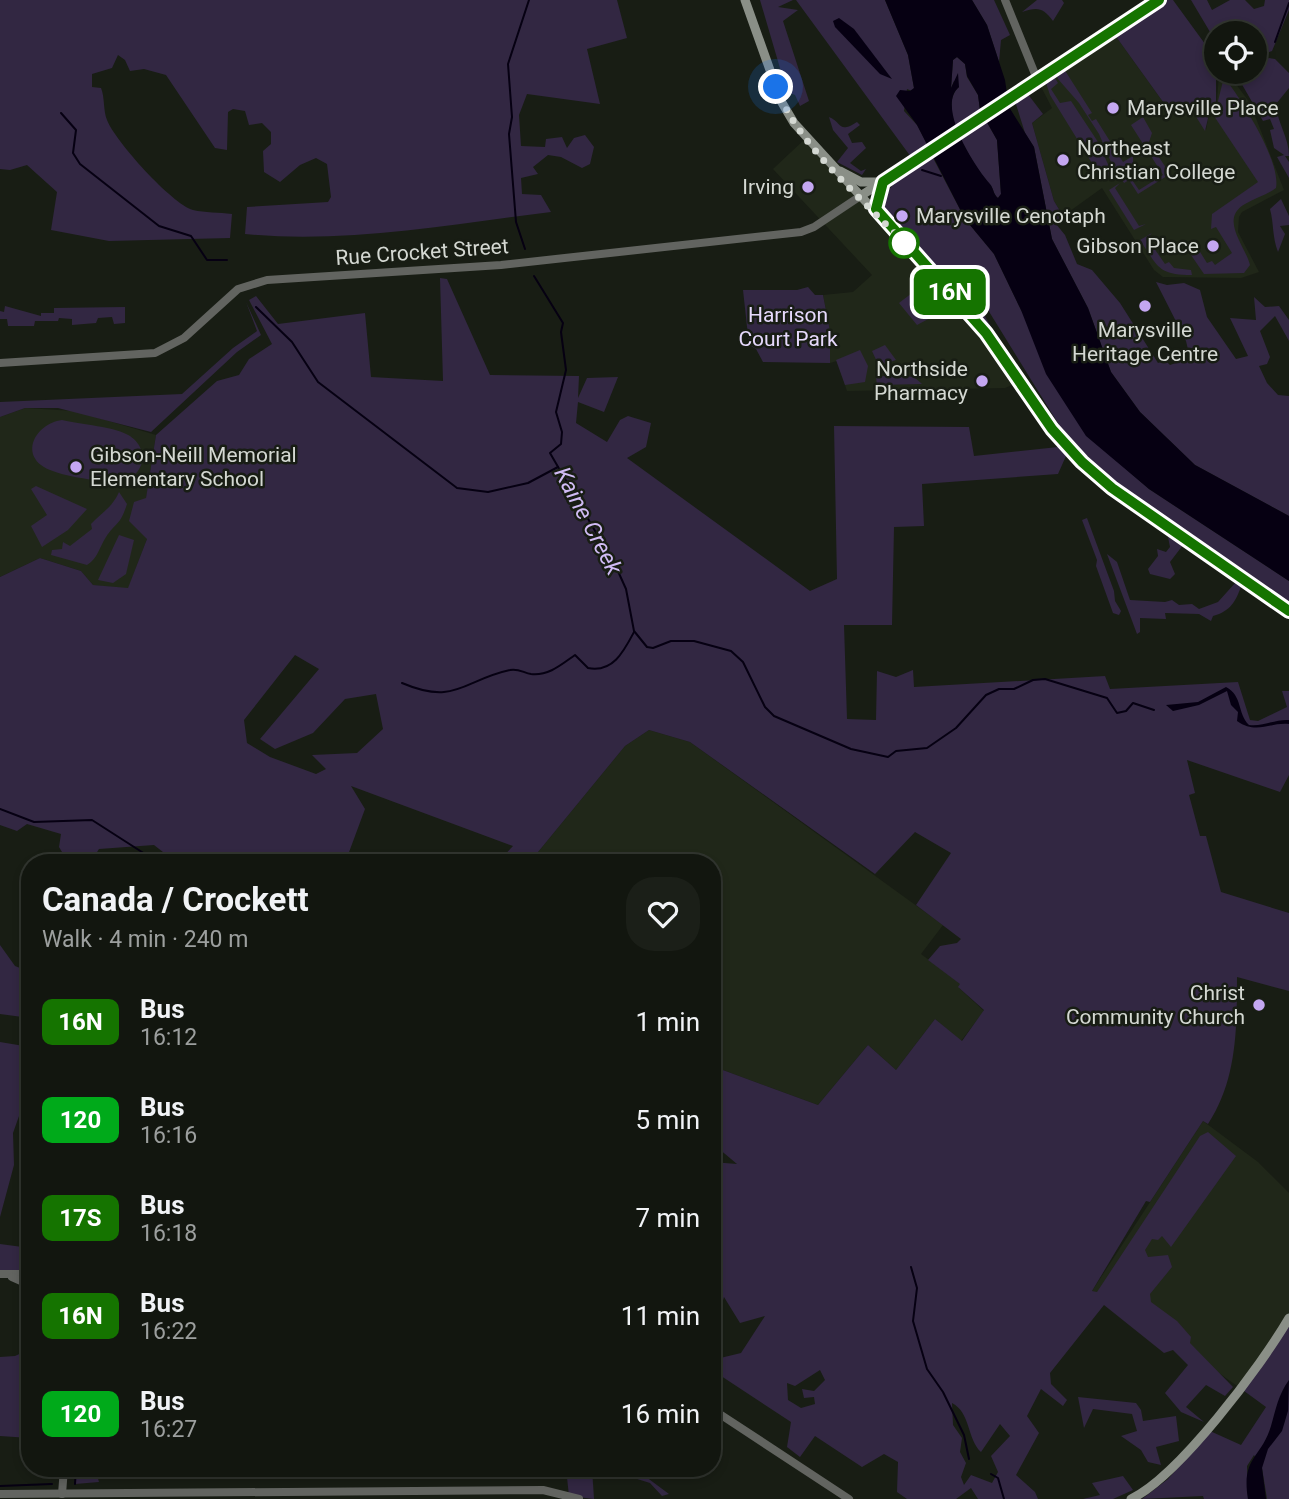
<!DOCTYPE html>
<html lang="en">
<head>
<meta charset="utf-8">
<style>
  :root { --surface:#12160f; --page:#1b1f18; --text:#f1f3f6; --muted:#9c9f9e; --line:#31352f }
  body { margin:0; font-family:Roboto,sans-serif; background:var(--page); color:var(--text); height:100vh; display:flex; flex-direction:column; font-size:26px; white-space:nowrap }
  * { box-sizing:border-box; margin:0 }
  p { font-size:23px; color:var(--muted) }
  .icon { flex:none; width:38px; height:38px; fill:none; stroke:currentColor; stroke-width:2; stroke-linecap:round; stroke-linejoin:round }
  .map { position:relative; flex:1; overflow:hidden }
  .details { position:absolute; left:21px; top:854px; width:700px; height:623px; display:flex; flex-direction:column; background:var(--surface); border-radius:28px; box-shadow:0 4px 10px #0003,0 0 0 2px var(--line) }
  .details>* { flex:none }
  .badge { padding:0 14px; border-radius:10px; font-size:24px; line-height:46px }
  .controls { position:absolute; left:1204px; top:21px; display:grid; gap:14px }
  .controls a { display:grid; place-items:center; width:63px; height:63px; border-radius:50%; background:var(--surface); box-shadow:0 4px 10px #0003,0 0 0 2px var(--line); font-size:35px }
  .you { position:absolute; width:35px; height:35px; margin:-18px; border:5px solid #fff; border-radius:50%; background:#1a73e8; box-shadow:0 0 0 10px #1a73e833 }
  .map>.badge { position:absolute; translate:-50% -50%; box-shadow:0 0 0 4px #fff }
  .round { display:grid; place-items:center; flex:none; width:74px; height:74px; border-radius:28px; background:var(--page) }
  .overview { display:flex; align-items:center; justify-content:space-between; height:119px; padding:0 21px }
  h1 { font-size:33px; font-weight:700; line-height:52px }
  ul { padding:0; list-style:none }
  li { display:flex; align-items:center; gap:21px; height:98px; padding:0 21px }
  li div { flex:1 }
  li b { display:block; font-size:26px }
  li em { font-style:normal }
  li .badge { min-width:77px; font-weight:700; text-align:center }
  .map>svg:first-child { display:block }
  .built { fill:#202719 }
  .green { fill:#322742; fill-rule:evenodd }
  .water { fill:#060012; fill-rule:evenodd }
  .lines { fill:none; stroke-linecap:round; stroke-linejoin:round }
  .stream { stroke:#060012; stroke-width:2 }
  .tertiary { stroke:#626460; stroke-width:8 }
  .secondary { stroke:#8a8f87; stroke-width:9 }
  .line-casing { stroke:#fff; stroke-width:16 }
  .line { stroke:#157400; stroke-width:10 }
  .walk { stroke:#d4d8d2; stroke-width:7; stroke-dasharray:0 12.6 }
  .poi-dot { fill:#c4a7f1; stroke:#181d14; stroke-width:2.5 }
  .stop-dot { fill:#fff; stroke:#157400; stroke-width:3.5 }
  .labels { text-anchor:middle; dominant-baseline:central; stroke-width:5; stroke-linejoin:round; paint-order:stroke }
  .poi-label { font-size:21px; fill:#d4d8d2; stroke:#181d14; text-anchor:start }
  .street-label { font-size:21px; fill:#d4d8d2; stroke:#181d14 }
  .park-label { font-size:21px; fill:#e6d9fc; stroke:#181d14 }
  .water-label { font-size:23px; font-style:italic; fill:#d0bbf4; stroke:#181d14 }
</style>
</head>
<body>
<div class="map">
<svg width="1289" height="1499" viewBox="0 0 1289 1499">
  <rect width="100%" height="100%" fill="#181d14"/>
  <!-- built -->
  <g class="built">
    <polygon points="1112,31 1171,113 1190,107 1206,130 1210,109 1216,117 1219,72 1227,72 1250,103 1284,190 1242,212 1239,217 1238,232 1259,272 1241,278 1163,277 1154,270 1102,188 1063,216 1054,201 1032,123 1052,108 1037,79"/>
    <polygon points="806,138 965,308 1019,382 1005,388 847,391 837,361 830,363 830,331 823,295 853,292 872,275 773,169"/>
    <polygon points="25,408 75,411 156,435 146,499 147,539 128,589 93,585 81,571 40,558 0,577 0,417"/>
    <polygon points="649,730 690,742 943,925 921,954 961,984 959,988 984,1011 961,1041 935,1019 896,1070 868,1045 818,1105 712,1066 712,863 529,863 625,746"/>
    <polygon points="1203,1121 1258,1162 1289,1193 1289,1318 1240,1388 1112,1297 1092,1291"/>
  </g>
  <!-- green -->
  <g class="green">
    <path d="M0 0H617L627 38 587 49 600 104 527 94 519 115 521 146 545 147 546 139 562 137 567 148 574 138 585 135 594 147 590 164 582 168 561 157 548 155 533 167 538 174 521 178 522 194 541 195 551 212C451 224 346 244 245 234L247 207 328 202 331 197 327 164 316 158 300 165 280 182 264 172 263 151 271 144V132L262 123 249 125 245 111 233 109 228 112 227 150 215 148 166 75 144 69 130 71 125 60 118 55 112 68 92 74V87L101 88C105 98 103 110 107 120 115 141 172 204 193 210 205 213 219 212 232 214L230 238 109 241 51 230 57 192 27 165 10 170 0 169Z"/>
    <polygon points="760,0 793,0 778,7 798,10 783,21 809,101 800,106 795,95 787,92"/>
    <polygon points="796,0 885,0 908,55 914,88 912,91 907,89 904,111 917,125 928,146 911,157"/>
    <polygon points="972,0 994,0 1010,35 1001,40 999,62 987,25"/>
    <path d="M1037 0H1062L1064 3 1053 21C1043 7 1037 7 1022 12Z"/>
    <path d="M1160 0H1173L1216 59V109L1224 77C1241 99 1281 161 1276 188 1267 195 1255 198 1245 204 1219 219 1245 245 1250 265L1244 273 1204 274 1191 255 1193 247H1197L1207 263 1212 261 1215 265 1232 253 1216 227 1211 229 1212 214 1258 182 1210 110 1205 131 1190 107 1171 113 1112 31Z"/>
    <polygon points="1191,0 1207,0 1212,10 1230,0 1245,0 1254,9 1264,6 1265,0 1289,0 1289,10 1272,51 1255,57 1255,33 1216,33 1216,42"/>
    <path d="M957 57 965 64 967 77 978 95 980 110 997 140 1001 194 998 198C993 194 994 189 990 185 975 167 935 108 959 87L954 81 951 88 953 60Z"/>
    <path d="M1269 58 1275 59 1289 73V88L1276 104C1277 123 1289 137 1289 156H1285L1289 162V178L1277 157 1284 155 1274 148 1270 130 1274 129 1270 119 1263 121 1240 81 1242 74 1255 72V66Z"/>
    <polygon points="1064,69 1092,113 1088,115 1092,121 1096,119 1123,162 1133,156 1133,164 1120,171 1114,169 1099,134 1079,103 1058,79 1056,74"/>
    <polygon points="1053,75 1058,83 1051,89 1060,103 1071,101 1098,142 1111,171 1106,181 1103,181 1050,95 1046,83"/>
    <polygon points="1027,93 1043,114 1032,123 1054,201 1063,216 1056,224 1065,235 1077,264 1092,270 1120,303 1158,363 1165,360 1170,365 1190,358 1186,341 1156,282 1167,285 1184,283 1200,290 1207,317 1236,359 1248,356 1230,318 1256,320 1254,297 1265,307 1279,306 1289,320 1289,341 1275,316 1260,331 1270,357 1267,364 1259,366 1267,383 1278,395 1289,396 1289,516 1195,465 1140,412 1111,372 1088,308 1052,239 1034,147 1025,133 1015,101"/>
    <path d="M829 117C843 123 838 134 857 122L860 125 848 134 852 143 862 142 866 148 850 163 861 171 866 169 862 175 837 162 848 148 833 130Z"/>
    <polygon points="1143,117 1152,133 1149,142 1170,174 1138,194 1129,180 1124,183 1121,178 1130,177 1139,190 1163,175 1149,153 1142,157 1139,152 1145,147 1131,125"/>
    <polygon points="932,156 965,219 994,254 1021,310 1126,469 1149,489 1289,581 1289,604 1108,477 1067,438 980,297 976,300 998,340 976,312 882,212 880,201 899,177"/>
    <polygon points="1120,183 1115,188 1139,226 1146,224 1134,230 1109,190"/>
    <path d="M1281 199 1289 216V225L1280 226 1285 234 1278 252C1272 236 1274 224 1270 209Z"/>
    <path d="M1152 233 1147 238 1165 264 1169 262 1174 268 1191 270 1192 275C1158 275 1158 267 1140 240Z"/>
    <path d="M440 278 447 279 490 375 579 376 578 398 587 378 618 377 604 412 578 402 576 423 607 442 620 420 628 416 651 423 646 447 627 458 810 591 837 579 834 426 969 427 974 456 1058 447 1066 456 1058 474 922 484 924 526 894 527 892 625H844L847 719 876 720 877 671 896 677 913 670 914 687 1105 676 1110 689 1238 682 1250 720 1258 721 1287 707 1282 691H1289V775L1280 792 1187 760 1195 793 1189 795 1200 836H1206L1221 892 1289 913V991L1237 977C1237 1028 1237 1080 1208 1124L1203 1121 1150 1202 1146 1201 1092 1291 1097 1292 1200 1136 1208 1132 1236 1156 1171 1247 1162 1236 1158 1240 1152 1239 1145 1250 1148 1257 1168 1255 1172 1267 1150 1294 1151 1302 1177 1321 1191 1337 1190 1343 1233 1387 1225 1396 1206 1385 1186 1407 1204 1422 1181 1412 1165 1393 1188 1365 1173 1350 1164 1353 1104 1305 1050 1373 1051 1384 1067 1400 1063 1406 1041 1389 1027 1416 1039 1433 1016 1475 1035 1492 1038 1499H978L971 1488 956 1499H907L897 1492 898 1462 884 1454 862 1467 815 1436 800 1457 787 1447 791 1422 712 1370V1360L741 1353 765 1316 740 1323 724 1297 718 1316 712 1319V1162L737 1164 712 1143V1066L818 1105 868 1045 896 1070 935 1019 962 1041 984 1010 958 987 960 984 928 960 940 946 957 943 961 939 916 905 951 853 915 832 875 874 690 742 649 730 625 746 529 863H497L513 846 351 786 365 809 345 863H177L154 845 99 849 90 863 68 862 59 847 61 834 27 824 17 831 0 825V577L40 558 81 571 93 585 128 588 147 539 129 521 134 502 146 498 156 435 217 381 239 375 249 359 272 344 249 300 256 296 278 324 365 313 371 377 443 381ZM295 655 319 669 260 739 275 749 313 733 345 699 376 694 383 729 357 753 312 755 326 769 316 774 270 757 247 743 244 720ZM820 1370 825 1380 814 1391 802 1389 804 1398 814 1397 815 1404 801 1408 788 1400 787 1383 795 1386ZM952 1403C971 1413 967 1439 981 1452L1000 1424 1010 1436 991 1456 998 1472 992 1483 971 1475 964 1485 961 1477 966 1463 960 1452 962 1438 953 1425Z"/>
    <polygon points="925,283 940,298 943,297 949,308 917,325 899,303"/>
    <polygon points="808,287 815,295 823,295 830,331 830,363 763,362 756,349 749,345 743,290 797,290"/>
    <polygon points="246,302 261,335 237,352 151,432 58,408 25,408 0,417 0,402 182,394 233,348 257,331"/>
    <polygon points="5,306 41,316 41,313 54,313 54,308 125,307 125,323 114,324 112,317 98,318 96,323 72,325 72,319 59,318 58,321 35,321 34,326 8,326 7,319 0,319 0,311 4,312"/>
    <polygon points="885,345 896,360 879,366 872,351"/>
    <polygon points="860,350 868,366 865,382 845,385 836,360"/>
    <polygon points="891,375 914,377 922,384 877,385 876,377"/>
    <path d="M62 420C79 424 117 427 130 436 157 455 137 490 102 482 86 478 66 477 50 470 18 457 34 424 62 420Z"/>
    <polygon points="36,486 87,509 68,530 42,547 31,526 47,515 31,489"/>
    <path d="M119 492 127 504C120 526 116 522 106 537 99 548 98 558 87 565L51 555 52 550 62 549 63 542 70 546 92 529 91 524C102 512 112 508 119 492Z"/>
    <polygon points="1087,518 1114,591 1115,601 1121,611 1119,615 1113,613 1096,566 1097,560 1082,520"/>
    <polygon points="119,535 134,540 126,574 113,583 98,580"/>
    <polygon points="1168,537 1183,545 1170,562 1175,574 1170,579 1150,574 1148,569 1158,556 1157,549 1166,552 1170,547"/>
    <path d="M1107 554 1117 562 1130 600 1165 602 1172 600 1179 605 1192 604 1199 609 1218 602 1236 582 1242 584C1236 601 1231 611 1213 616L1211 621 1199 614 1165 613 1166 619 1140 618V632L1137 634Z"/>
    <polygon points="0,945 15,966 30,972 30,1018 0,1014"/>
    <polygon points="0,1042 30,1047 30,1085 13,1133 14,1165 0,1217"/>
    <polygon points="0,1244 30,1248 30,1279 0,1274"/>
    <polygon points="30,1310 30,1438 0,1436 0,1357 15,1356 28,1350"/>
    <polygon points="1289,1318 1289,1499 1267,1499 1262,1468 1254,1455 1247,1466 1248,1499 1204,1499 1203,1496 1142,1499 1168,1479 1210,1431 1241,1445 1266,1407 1240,1388"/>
    <polygon points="1078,1397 1136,1403 1141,1410 1143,1421 1176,1416 1179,1441 1156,1447 1161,1465 1148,1462 1141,1450 1121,1436 1137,1431 1132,1414 1093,1409 1084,1428"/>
    <polygon points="75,1468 95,1468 99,1482 75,1484"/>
    <polygon points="566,1468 592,1468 594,1499 569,1496"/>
    <polygon points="602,1468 634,1468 669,1494 662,1496 650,1483"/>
    <polygon points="1123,1476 1133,1490 1113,1499 1083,1499 1100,1495 1092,1483"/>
  </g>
  <!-- water -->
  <g class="water">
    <path d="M885 0H972L987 25 1005 80 1009 107 1034 147 1052 239 1088 308 1111 372 1140 412 1195 465 1289 516V581L1149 489 1086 436 1046 374 1021 310 994 254 965 219 917 125 896 96 900 90 910 91 914 88 908 55ZM957 57 965 64 967 76 978 95 980 110 997 140 1001 194 998 198C993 194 994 189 990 184 974 166 936 106 959 87L958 73 951 88 953 60Z"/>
    <polygon points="839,18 854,29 892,79 880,74 835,27 833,21"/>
    <path d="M1226 687C1243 696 1237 713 1249 725 1262 727 1275 719 1289 720V724C1269 722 1257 735 1237 721L1238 712 1231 705 1227 691 1199 705 1173 711 1166 705 1198 702Z"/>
    <path d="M1289 1380 1288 1411 1282 1431 1268 1449 1262 1468 1266 1499H1248C1241 1457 1261 1459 1271 1426 1276 1409 1278 1395 1289 1380Z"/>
  </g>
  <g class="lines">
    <!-- stream -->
    <g class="stream">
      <polyline points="1275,42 1289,3"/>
      <polyline points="61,113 76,130 73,153 80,164 159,226 191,236 207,260 227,260"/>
      <polyline points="922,170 941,176"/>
      <polyline points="525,249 516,222 509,134 512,117 508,64 529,0"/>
      <polyline points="534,276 563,323 561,332 566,370 556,412 562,432 561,444 550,453 617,569 626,589 634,631 647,647 653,648 671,641 694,641 731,651 743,662 765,707 774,716 851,749 888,757 896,751 927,748 956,728 986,695 999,689 1014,689 1033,680 1045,679 1107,698 1117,713 1126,711 1133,703 1154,710"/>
      <polyline points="256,307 292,342 318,382 457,488 488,492 528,483 558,467"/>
      <path d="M402 683C456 706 463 680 510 670 518 668 524 673 531 674 549 676 562 664 575 655L588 668C613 673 624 651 634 632"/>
      <polyline points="0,809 34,822 92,820 145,854 150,863"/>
      <polyline points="911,1267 917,1288 913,1321 927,1369 943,1392 964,1435 969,1459"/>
      <polyline points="991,1474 998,1478 1004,1499"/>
      <polyline points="75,1484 76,1468"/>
      <polyline points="0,1486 52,1484"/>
    </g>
    <!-- tertiary -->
    <g class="tertiary">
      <polyline points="1005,0 1037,79"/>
      <polyline points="0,363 155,353 184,338 238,289 267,280 501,265 801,232 814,227 859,197"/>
      <polyline points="0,1274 30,1274"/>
      <polyline points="12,1277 30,1285"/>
      <polyline points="30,1308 26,1335 30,1355"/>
      <polyline points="712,1409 849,1499"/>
      <polyline points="0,1494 543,1490 579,1499"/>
      <polyline points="62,1494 64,1468"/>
    </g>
    <!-- secondary -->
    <g class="secondary">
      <polyline points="745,0 781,101 794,123 986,333 1052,429 1081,462 1117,491 1289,611"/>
      <polyline points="840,171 861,182 879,182"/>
      <polyline points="859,197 1160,0"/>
      <polyline points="877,214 876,199 882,183"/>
      <path d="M1131 1499C1179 1476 1261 1366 1289 1318"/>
    </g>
  </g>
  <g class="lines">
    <!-- line casing -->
    <g class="line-casing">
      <polyline id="line" points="1159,0 883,182 876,209 986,333 1052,429 1082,462 1112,488 1289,611"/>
    </g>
    <!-- line -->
    <use href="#line" class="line"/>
    <!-- walk -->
    <path class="walk" d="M776 87C798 146 861 197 904 243"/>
  </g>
  <!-- markers -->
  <g class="poi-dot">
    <circle cx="1113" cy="108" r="7"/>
    <circle cx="1063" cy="160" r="7"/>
    <circle cx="808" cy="187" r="7"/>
    <circle cx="902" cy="216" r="7"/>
    <circle cx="1213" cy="246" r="7"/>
    <circle cx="1145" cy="306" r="7"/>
    <circle cx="982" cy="381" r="7"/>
    <circle cx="76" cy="467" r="7"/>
    <circle cx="1259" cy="1005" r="7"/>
  </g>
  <circle class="stop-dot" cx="904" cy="243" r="14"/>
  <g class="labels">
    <!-- poi labels -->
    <g class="poi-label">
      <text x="1127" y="108">Marysville Place</text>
      <text x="1077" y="148">Northeast<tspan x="1077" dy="24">Christian College</tspan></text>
      <text x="794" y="187" text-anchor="end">Irving</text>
      <text x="916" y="216">Marysville Cenotaph</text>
      <text x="1199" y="246" text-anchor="end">Gibson Place</text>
      <text x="1145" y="330" text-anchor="middle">Marysville<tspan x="1145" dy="24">Heritage Centre</tspan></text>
      <text x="968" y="369" text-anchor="end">Northside<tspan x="968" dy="24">Pharmacy</tspan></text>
      <text x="90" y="455">Gibson-Neill Memorial<tspan x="90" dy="24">Elementary School</tspan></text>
      <text x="1245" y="993" text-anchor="end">Christ<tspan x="1245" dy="24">Community Church</tspan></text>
    </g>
    <!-- street labels -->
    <g class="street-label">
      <text transform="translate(422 252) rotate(-4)">Rue Crocket Street</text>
    </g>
    <!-- park labels -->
    <g class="park-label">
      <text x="788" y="315">Harrison<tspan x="788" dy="24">Court Park</tspan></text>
    </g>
    <!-- water labels -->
    <g class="water-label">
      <text transform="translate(588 521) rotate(62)">Kaine Creek</text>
    </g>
  </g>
</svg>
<div class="controls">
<a><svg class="icon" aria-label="locate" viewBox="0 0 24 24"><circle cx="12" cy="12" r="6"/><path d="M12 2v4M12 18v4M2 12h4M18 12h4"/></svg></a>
</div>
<div class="you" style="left:776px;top:87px"></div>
<b class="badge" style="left:950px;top:292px;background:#157400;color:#fff">16N</b>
<section class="details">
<div class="overview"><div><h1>Canada / Crockett</h1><p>Walk · 4 min · 240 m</p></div><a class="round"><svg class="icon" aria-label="heart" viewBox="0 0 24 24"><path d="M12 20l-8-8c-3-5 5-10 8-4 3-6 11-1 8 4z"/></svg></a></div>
<ul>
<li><span class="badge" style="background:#157400;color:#fff">16N</span><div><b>Bus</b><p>16:12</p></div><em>1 min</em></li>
<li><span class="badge" style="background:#00aa1a;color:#fff">120</span><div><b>Bus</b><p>16:16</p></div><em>5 min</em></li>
<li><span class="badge" style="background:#157400;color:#fff">17S</span><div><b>Bus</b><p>16:18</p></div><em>7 min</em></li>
<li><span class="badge" style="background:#157400;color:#fff">16N</span><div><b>Bus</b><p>16:22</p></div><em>11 min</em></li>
<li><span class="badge" style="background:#00aa1a;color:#fff">120</span><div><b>Bus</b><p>16:27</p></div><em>16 min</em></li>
</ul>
</section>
</div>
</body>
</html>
